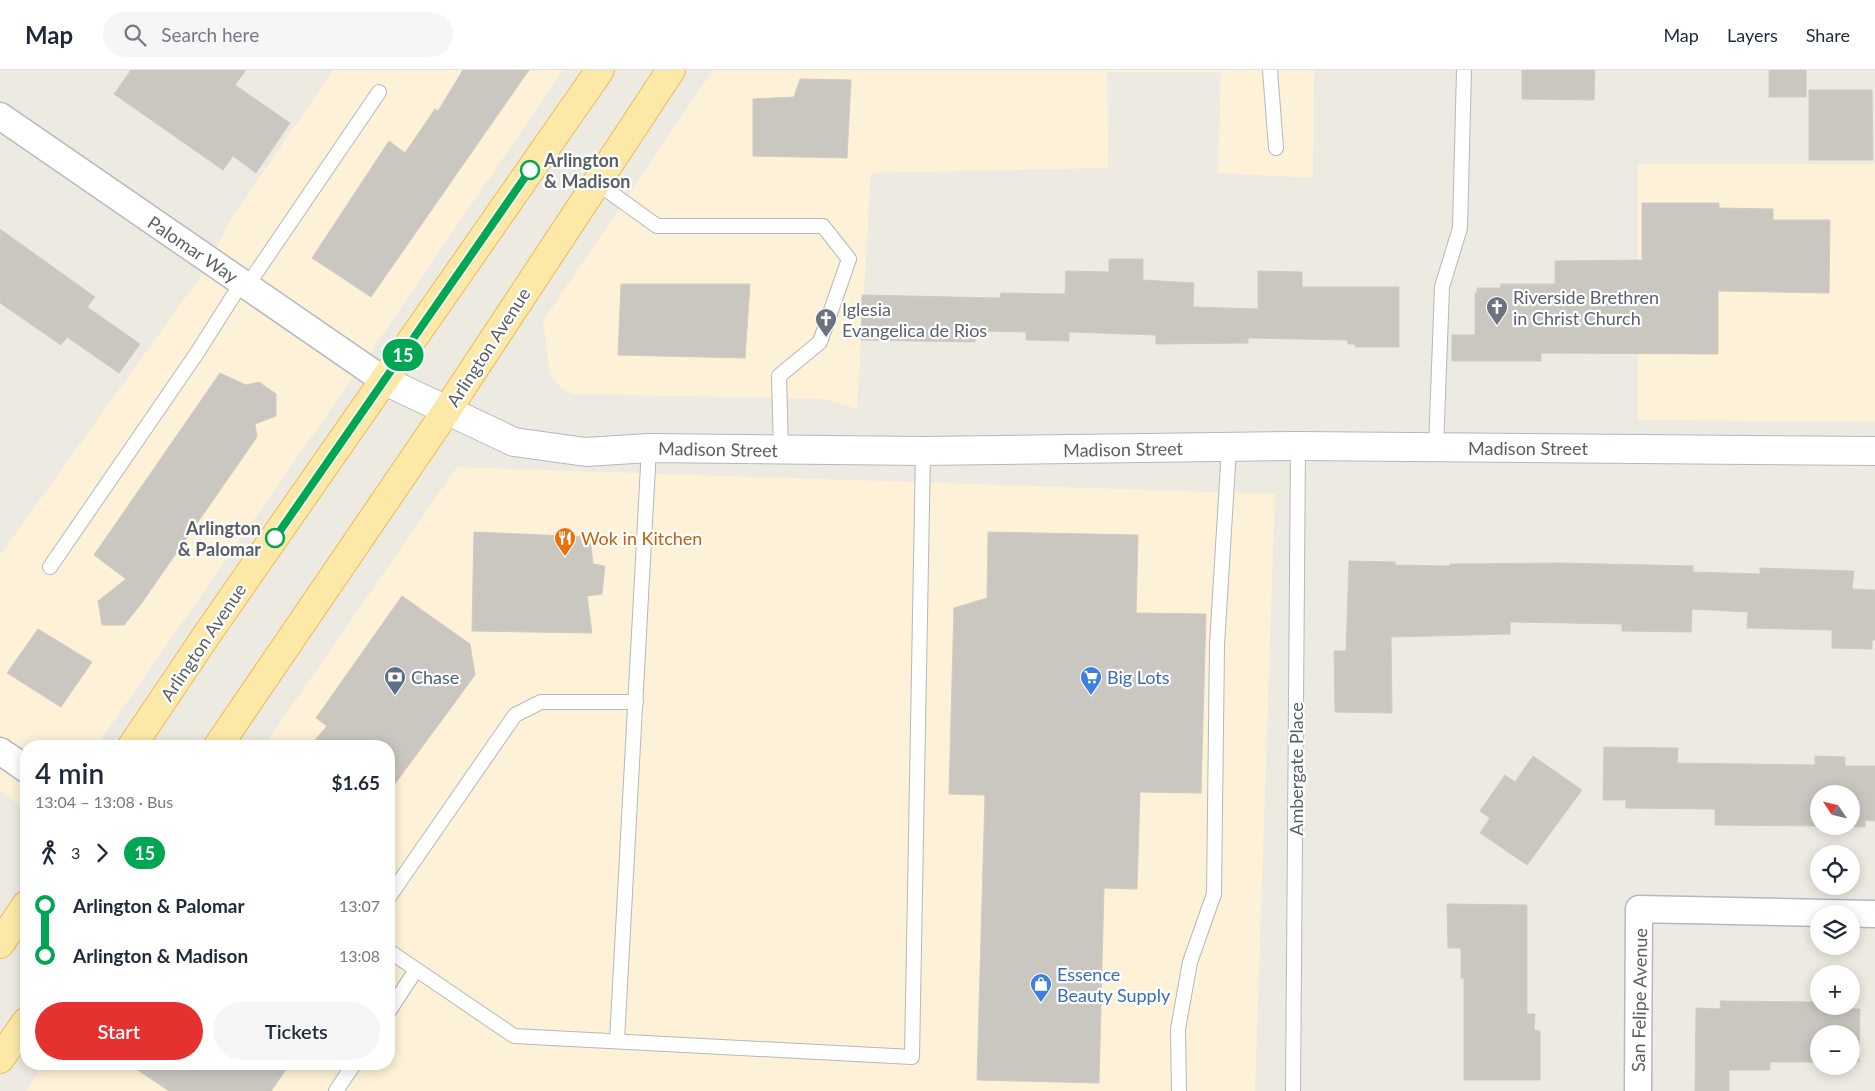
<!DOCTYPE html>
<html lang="en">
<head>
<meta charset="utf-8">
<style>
  :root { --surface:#fff; --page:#f6f6f7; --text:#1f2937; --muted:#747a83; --line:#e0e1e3; --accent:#e53230 }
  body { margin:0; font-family:Lato,sans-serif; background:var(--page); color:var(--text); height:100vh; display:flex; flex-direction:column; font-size:19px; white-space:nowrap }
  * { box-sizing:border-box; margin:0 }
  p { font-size:16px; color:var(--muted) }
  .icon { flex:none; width:28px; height:28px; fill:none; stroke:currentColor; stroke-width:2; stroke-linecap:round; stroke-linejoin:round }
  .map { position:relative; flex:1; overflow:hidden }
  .drawer { position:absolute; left:20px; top:670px; width:375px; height:330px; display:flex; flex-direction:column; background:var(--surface); border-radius:20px; box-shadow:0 2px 12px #0003 }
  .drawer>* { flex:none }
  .badge { padding:0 10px; border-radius:16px; font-size:18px; line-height:32px }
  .needle { width:32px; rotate:305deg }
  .fabs { position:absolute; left:1810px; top:715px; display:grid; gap:10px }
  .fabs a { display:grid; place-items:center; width:50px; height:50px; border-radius:50%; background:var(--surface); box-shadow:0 2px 12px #0003; font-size:25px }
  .map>.badge { position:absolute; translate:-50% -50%; box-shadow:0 0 0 2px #fff }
  .legs { display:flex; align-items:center; gap:8px; height:55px; padding:0 15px; font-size:16px }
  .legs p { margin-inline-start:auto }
  .head { display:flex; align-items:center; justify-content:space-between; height:85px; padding:0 15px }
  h1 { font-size:28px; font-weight:600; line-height:38px }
  .button { display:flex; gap:10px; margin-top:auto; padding:10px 15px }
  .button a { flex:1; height:58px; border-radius:30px; background:var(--accent); color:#fff; font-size:20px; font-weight:600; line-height:58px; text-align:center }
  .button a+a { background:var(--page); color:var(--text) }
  ul { padding:0 15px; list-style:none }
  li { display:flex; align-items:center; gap:18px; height:50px; font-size:19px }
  li i { display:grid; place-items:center; width:8px; height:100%; margin:0 6px; background:currentColor }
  li i::after { content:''; width:12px; height:12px; margin:-6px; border:4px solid; border-radius:50%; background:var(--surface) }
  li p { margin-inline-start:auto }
  li:first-child i { background:linear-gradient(#0000 50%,currentColor 0) }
  li:last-child i { background:linear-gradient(currentColor 50%,#0000 0) }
  header { display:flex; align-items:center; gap:30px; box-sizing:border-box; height:70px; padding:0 25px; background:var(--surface); border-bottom:1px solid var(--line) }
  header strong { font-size:24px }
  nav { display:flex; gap:28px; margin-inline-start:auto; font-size:18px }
  .search { width:350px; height:45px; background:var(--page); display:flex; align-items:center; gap:12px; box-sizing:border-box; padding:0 18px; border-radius:28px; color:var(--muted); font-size:19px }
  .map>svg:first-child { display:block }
  .commercial { fill:#fdf1d7 }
  .building { fill:#cac7c1; stroke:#d1cbc1 }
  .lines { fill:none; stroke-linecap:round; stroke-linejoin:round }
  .service-casing { stroke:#b5b8bc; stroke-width:16 }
  .minor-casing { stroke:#b5b8bc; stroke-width:29 }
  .secondary-casing { stroke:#b4b8bc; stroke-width:30 }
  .primary-casing { stroke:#eeba5a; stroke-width:30 }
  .service { stroke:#fff; stroke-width:14 }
  .minor { stroke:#fff; stroke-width:26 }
  .secondary { stroke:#fff; stroke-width:28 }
  .primary { stroke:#fde9a7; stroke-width:28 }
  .line-1-casing { stroke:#fff; stroke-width:11 }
  .line-1 { stroke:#00a651; stroke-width:8 }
  .stop-1-dot { fill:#fff; stroke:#00a651; stroke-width:2.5 }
  .labels { text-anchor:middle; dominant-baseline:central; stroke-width:4.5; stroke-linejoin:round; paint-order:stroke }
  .stop-label { font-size:18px; font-weight:bold; fill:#5a5f63; stroke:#fff; text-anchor:start }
  .street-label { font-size:18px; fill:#5a5f63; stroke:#fff }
  .worship-label { font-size:18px; fill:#5b616d; stroke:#fff; text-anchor:start }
  .food-label { font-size:18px; fill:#c56008; stroke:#fff; text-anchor:start }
  .service-label { font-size:18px; fill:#4e5e75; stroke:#fff; text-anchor:start }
  .shop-label { font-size:18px; fill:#366cbe; stroke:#fff; text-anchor:start }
</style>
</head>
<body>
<header>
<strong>Map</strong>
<div class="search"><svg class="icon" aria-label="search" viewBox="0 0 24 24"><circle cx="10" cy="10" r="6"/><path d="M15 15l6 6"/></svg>Search here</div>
<nav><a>Map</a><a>Layers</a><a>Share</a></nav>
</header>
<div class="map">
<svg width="1875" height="1021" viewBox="0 0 1875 1021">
  <rect width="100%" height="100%" fill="#edeae2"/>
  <!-- commercial -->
  <g class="commercial">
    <polygon points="333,0 563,0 385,261 100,671 93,676 26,676 26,732 21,736 0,721 0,485 203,203 230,151"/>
    <polygon points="713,0 1314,0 1313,108 1218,103 1221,2 1107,2 1108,98 871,103 857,339 825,329 572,324 560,317 550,305 543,251"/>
    <polygon points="1638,94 1875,94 1875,352 1638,350"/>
    <polygon points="457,397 1275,424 1255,1021 26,1021 44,994 389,994 389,676 264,676"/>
  </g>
  <!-- building -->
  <g class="building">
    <polygon points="131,0 246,0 235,15 290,53 256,103 233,86 223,100 114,24"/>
    <polygon points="463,0 529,0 371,227 312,188 389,71 405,83 435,39 438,41"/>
    <polygon points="1522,0 1595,0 1594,30 1522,29"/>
    <rect x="1769" y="0" width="37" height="27"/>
    <polygon points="800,9 851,10 847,88 753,86 753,29 794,27"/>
    <polygon points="1809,20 1872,20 1873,90 1809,90"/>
    <polygon points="1642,133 1719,133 1719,138 1773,139 1773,150 1830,150 1829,223 1718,221 1718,284 1541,283 1541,291 1452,291 1452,265 1475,265 1475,223 1477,223 1477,218 1500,218 1501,214 1555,214 1555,191 1642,190"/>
    <polygon points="0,159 95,227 87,237 140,274 119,303 67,267 61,275 0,233"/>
    <polygon points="1109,189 1143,189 1143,210 1194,213 1193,237 1258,239 1258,201 1302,202 1302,217 1399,217 1399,277 1355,277 1355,274 1348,274 1347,270 1248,268 1248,273 1156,274 1156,265 1069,262 1069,271 1026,270 1026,262 976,261 975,272 861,270 862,225 1000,228 1001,223 1065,224 1066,201 1109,202"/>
    <polygon points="621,214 750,214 745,288 618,285"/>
    <polygon points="220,303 246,315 259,312 276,324 276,346 255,354 257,367 141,534 124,555 102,555 98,531 126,509 94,485"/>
    <polygon points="474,462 590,467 593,494 605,496 602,524 587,526 592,563 472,561"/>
    <polygon points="988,462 1138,465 1136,543 1206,544 1201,723 1140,722 1137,819 1104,818 1099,1013 977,1010 985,725 949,724 954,538 987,528"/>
    <polygon points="1349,491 1395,492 1395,495 1450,496 1450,494 1559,493 1693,496 1693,502 1760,504 1760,498 1854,501 1852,519 1875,520 1875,570 1872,570 1872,579 1832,578 1832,560 1747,558 1748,542 1692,539 1691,562 1622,561 1622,554 1510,552 1510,564 1391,567 1392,643 1335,642 1334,581 1346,581"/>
    <polygon points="402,526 470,574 475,605 389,722 389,676 310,676 327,656 316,648"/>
    <polygon points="38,559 92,592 61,637 7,603"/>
    <polygon points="1604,677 1678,678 1677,693 1815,695 1815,686 1845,687 1845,696 1875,696 1875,751 1865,750 1865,757 1836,756 1851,756 1851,724 1819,724 1819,756 1715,755 1715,739 1626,738 1626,730 1603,730"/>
    <polygon points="1533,686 1582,720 1527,795 1480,763 1490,748 1480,741 1505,705 1515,712"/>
    <polygon points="1447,834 1527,835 1527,944 1535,944 1534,960 1540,961 1540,1010 1464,1010 1464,908 1461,908 1461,878 1448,878"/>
    <polygon points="1720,931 1819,932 1819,936 1822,936 1822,938 1860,939 1859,992 1851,992 1851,964 1819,964 1819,992 1770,992 1770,1000 1729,1000 1729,1021 1695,1021 1696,938 1721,939"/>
    <polygon points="129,994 290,994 271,1021 169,1021"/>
  </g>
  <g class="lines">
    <!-- service casing -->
    <g class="service-casing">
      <g id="service">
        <polyline points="1270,0 1276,78"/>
        <polyline points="597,113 657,156 823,156 849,189 820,272 779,306 781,379"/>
        <polyline points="247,216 379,22"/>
        <polyline points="1436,378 1442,217 1460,158 1464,0"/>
        <polyline points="50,497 197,283 242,212"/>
        <polyline points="389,827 515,645 541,632 636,632"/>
        <polyline points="389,881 514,966 912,987 923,381"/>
        <polyline points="389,941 416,900"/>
        <polyline points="617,971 649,378"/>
        <polyline points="336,1021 354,994"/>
        <polyline points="1179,1021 1178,959 1190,892 1214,824 1217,575 1229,378"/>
        <polyline points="1293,1021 1298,376"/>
      </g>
    </g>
    <!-- minor casing -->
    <g class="minor-casing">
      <g id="minor">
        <polyline points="0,46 385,311"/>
        <polyline points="0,681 26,699"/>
        <polyline points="1638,1021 1639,839 1875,844"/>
      </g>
    </g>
    <!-- secondary casing -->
    <g class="secondary-casing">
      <polyline id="secondary" points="385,311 514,372 586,382 649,378 923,381 1298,376 1875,381"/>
    </g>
    <!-- primary casing -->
    <g class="primary-casing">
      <g id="primary">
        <polyline points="132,676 210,560 600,0"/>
        <polyline points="218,676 447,340 671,0"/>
        <polyline points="0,874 26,835"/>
        <polyline points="0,989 26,952"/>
      </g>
    </g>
    <!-- service -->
    <use href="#service" class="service"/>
    <!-- minor -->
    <use href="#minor" class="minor"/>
    <!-- secondary -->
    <use href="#secondary" class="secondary"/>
    <!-- primary -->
    <use href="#primary" class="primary"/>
  </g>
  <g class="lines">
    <!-- line-1 casing -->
    <g class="line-1-casing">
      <polyline id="line-1" points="275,468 530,100"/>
    </g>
    <!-- line-1 -->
    <use href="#line-1" class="line-1"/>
  </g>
  <!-- icons -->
  <defs>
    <g id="church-pin" transform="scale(1.125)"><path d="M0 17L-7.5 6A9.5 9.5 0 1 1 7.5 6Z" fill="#6b7280" stroke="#fff"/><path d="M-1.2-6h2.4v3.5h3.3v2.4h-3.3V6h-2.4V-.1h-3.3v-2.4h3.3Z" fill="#fff"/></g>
    <g id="restaurant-pin" transform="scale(1.125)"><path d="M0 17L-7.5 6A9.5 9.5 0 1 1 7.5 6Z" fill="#e8710a" stroke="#fff"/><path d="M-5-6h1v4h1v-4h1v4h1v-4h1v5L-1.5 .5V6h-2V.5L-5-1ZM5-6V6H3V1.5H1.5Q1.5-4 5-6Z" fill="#fff"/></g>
    <g id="bank-pin" transform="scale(1.125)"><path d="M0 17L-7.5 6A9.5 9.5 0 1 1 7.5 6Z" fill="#5c6f8a" stroke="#fff"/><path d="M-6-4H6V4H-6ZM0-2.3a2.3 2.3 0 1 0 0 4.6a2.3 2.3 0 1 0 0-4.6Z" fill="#fff"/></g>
    <g id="supermarket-pin" transform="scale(1.125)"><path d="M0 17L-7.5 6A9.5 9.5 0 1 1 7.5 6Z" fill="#3f7fe0" stroke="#fff"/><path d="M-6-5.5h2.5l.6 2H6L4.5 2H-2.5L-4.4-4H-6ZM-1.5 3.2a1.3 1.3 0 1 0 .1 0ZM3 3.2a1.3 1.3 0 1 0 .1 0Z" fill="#fff"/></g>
    <g id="shop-pin" transform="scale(1.125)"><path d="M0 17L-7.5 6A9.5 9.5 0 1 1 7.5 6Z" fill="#3f7fe0" stroke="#fff"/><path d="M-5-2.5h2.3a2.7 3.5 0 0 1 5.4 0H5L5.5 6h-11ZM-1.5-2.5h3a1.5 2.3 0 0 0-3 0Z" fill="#fff"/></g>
  </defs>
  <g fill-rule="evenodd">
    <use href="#church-pin" x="1497" y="237"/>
    <use href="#church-pin" x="826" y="249"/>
    <use href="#restaurant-pin" x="565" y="468"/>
    <use href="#bank-pin" x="395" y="607"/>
    <use href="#supermarket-pin" x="1091" y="607"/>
    <use href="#shop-pin" x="1041" y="914"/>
  </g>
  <!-- markers -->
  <g class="stop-1-dot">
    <circle cx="530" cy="100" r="9"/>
    <circle cx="275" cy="468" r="9"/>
  </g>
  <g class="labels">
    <!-- stop labels -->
    <g class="stop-label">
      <text x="544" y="90">Arlington<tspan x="544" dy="21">&amp; Madison</tspan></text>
      <text x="261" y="458" text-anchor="end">Arlington<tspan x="261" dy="21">&amp; Palomar</tspan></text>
    </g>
    <!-- street labels -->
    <g class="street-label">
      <text transform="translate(193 179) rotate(34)">Palomar Way</text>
      <text transform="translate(488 277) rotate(-57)">Arlington Avenue</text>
      <text x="1528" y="378">Madison Street</text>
      <text transform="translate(718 379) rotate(1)">Madison Street</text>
      <text transform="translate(1123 379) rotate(-1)">Madison Street</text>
      <text transform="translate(203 572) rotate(-56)">Arlington Avenue</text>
      <text transform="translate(1296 699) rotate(-90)">Ambergate Place</text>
      <text transform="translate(1639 930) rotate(-89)">San Felipe Avenue</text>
    </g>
    <!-- worship labels -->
    <g class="worship-label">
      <text x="1513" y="227">Riverside Brethren<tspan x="1513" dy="21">in Christ Church</tspan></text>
      <text x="842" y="239">Iglesia<tspan x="842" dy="21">Evangelica de Rios</tspan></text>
    </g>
    <!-- food labels -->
    <g class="food-label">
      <text x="581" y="468">Wok in Kitchen</text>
    </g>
    <!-- service labels -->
    <g class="service-label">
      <text x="411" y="607">Chase</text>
    </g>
    <!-- shop labels -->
    <g class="shop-label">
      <text x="1107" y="607">Big Lots</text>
      <text x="1057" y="904">Essence<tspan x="1057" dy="21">Beauty Supply</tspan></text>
    </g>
  </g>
</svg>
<div class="fabs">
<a><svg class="needle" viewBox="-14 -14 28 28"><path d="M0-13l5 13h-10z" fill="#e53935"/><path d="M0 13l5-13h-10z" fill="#747a83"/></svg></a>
<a><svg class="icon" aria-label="locate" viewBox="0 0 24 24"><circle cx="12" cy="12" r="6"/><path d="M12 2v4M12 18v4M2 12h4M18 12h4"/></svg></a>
<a><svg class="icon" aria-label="layers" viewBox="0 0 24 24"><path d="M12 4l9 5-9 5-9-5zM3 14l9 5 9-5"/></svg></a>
<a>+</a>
<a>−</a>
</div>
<b class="badge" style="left:403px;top:285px;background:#00a651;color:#fff">15</b>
<section class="drawer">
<div class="head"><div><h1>4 min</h1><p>13:04 – 13:08 · Bus</p></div><b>$1.65</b></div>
<div class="legs"><svg class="icon" aria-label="walk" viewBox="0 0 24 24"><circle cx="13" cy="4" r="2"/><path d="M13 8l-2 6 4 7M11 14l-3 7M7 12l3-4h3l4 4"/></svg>3<svg class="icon" aria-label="forward" viewBox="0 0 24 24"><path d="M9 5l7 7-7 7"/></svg><b class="badge" style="background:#00a651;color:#fff">15</b></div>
<ul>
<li><i style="color:#00a651"></i><b>Arlington &amp; Palomar</b><p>13:07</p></li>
<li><i style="color:#00a651"></i><b>Arlington &amp; Madison</b><p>13:08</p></li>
</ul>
<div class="button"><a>Start</a><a>Tickets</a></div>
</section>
</div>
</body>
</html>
